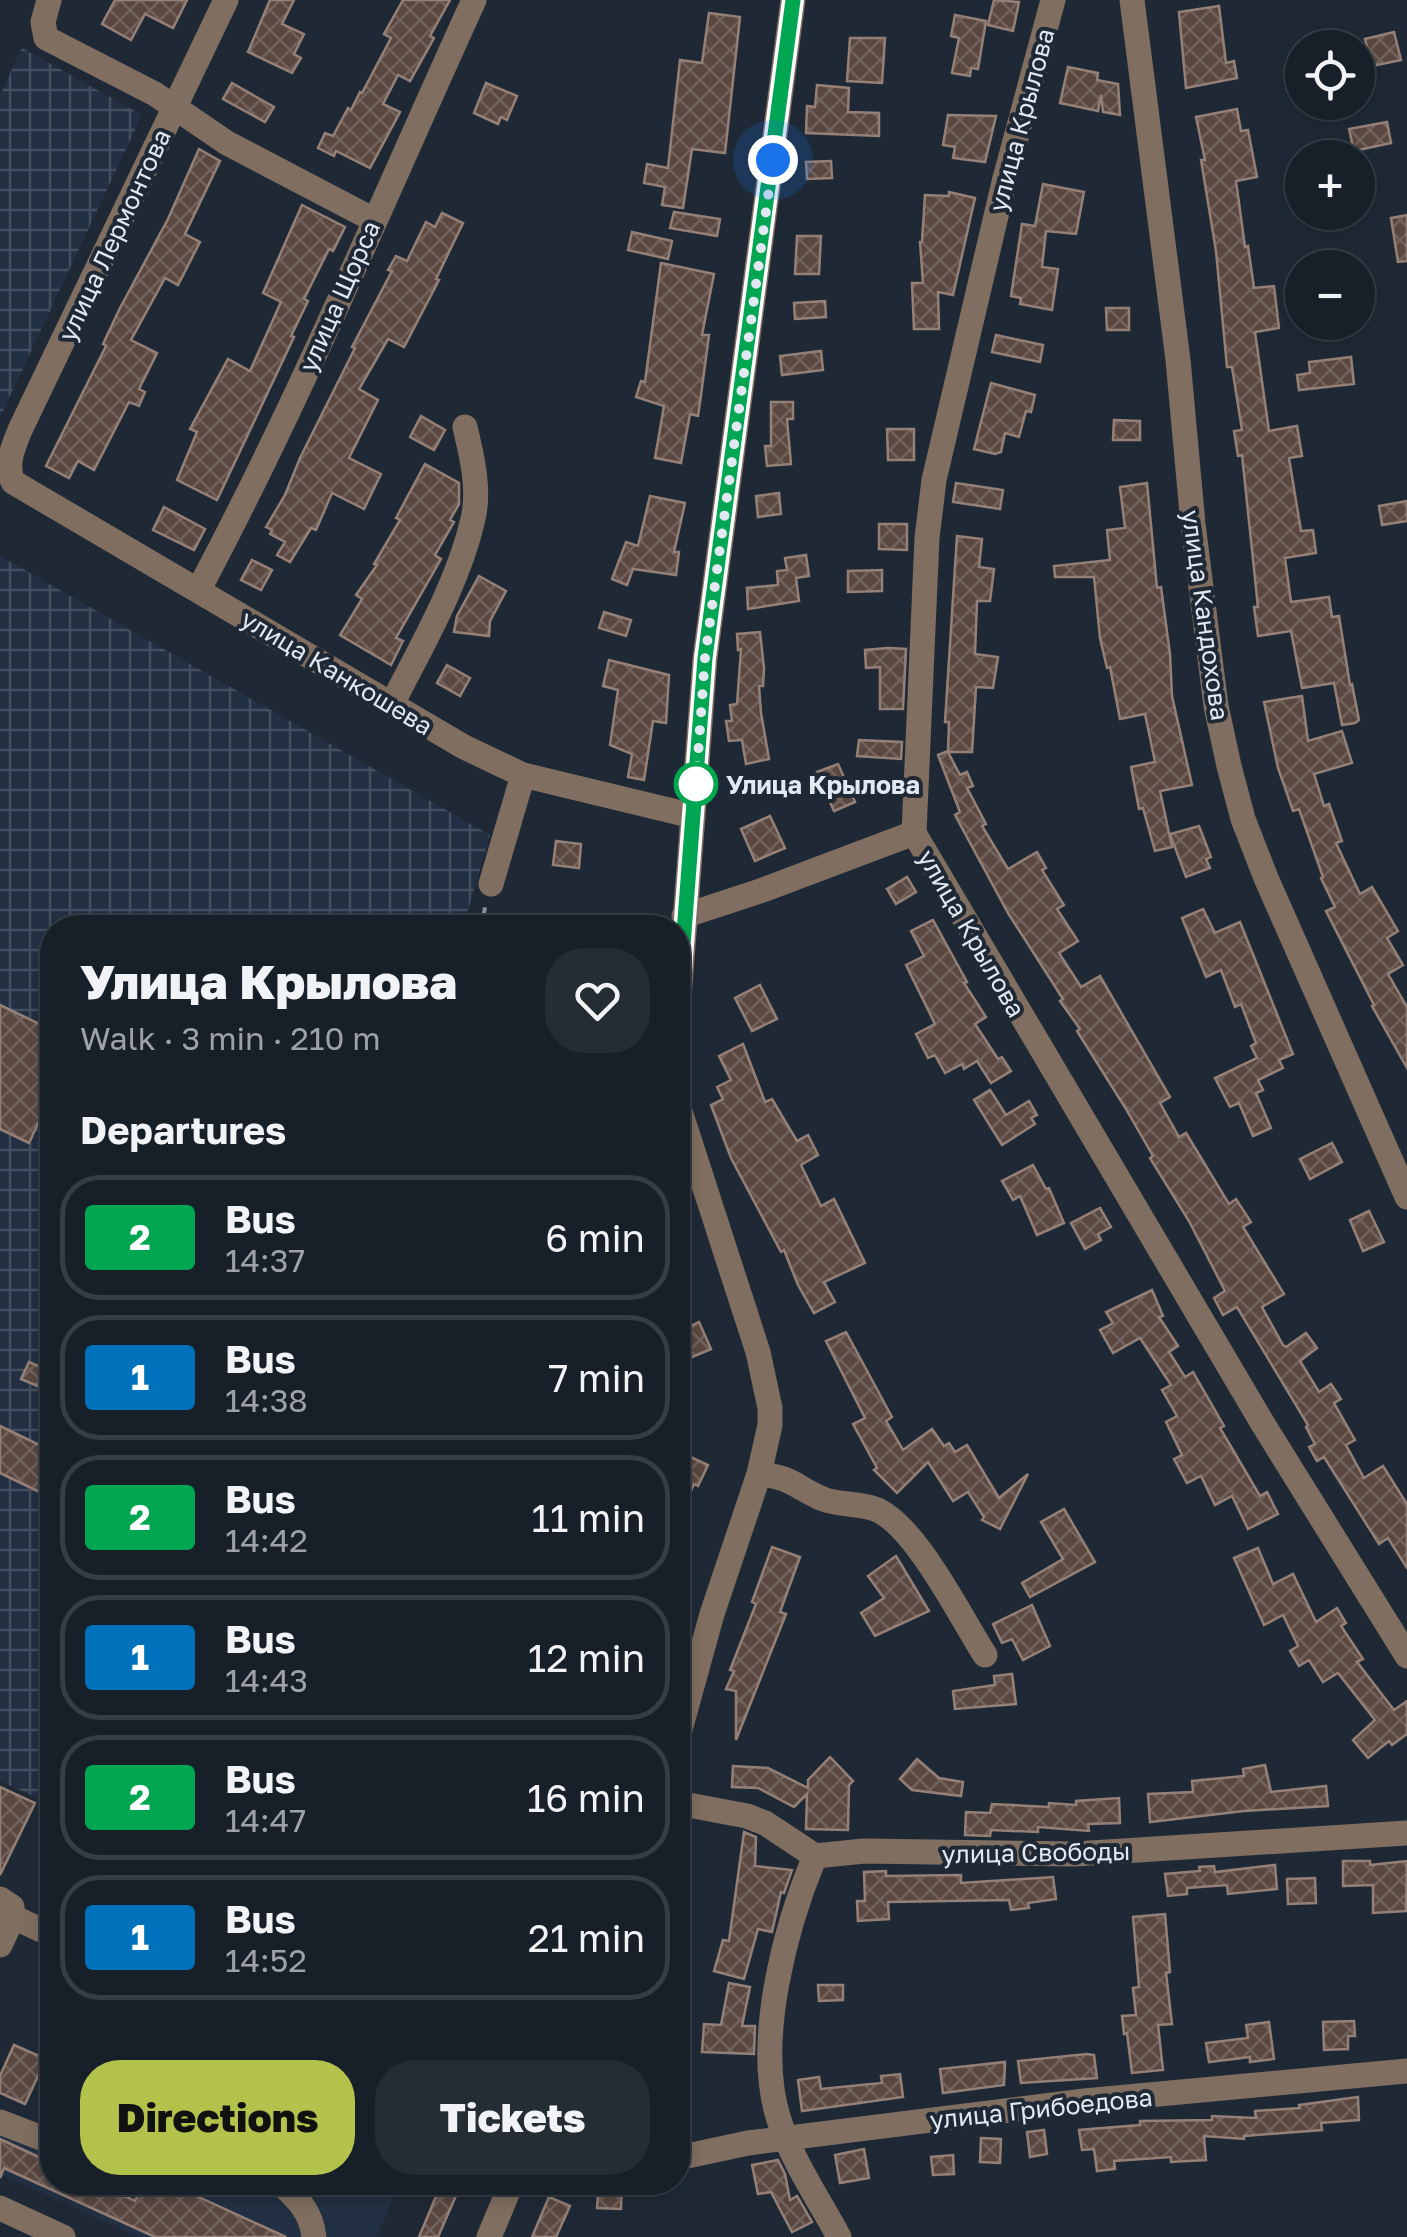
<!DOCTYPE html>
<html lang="en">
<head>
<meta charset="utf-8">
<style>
  :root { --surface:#171f28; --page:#242c34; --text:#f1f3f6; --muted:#9ea2a8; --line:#363d45; --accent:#b3c24b }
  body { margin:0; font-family:"Golos Text",sans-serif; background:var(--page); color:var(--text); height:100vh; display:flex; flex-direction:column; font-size:38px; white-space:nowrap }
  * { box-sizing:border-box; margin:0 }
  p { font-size:32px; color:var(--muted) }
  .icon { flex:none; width:55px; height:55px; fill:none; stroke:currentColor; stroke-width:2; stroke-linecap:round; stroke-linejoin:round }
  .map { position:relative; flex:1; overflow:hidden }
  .side { position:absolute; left:40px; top:915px; width:650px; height:1280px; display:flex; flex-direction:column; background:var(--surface); border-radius:40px; box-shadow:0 5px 15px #0003,0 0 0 2px var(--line) }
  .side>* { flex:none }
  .badge { padding:0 20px; border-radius:8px; font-size:35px; line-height:65px }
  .controls { position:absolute; left:1285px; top:30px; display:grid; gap:20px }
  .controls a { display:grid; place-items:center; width:90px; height:90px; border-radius:50%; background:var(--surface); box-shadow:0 5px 15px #0003,0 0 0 2px var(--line); font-size:50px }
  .you { position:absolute; width:50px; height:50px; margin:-25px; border:8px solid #fff; border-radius:50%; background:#1a73e8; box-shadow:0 0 0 15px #1a73e833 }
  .map>.badge { position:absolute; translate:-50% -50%; box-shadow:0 0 0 5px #fff }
  h2 { padding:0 40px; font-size:38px; line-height:90px }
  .round { display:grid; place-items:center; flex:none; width:105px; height:105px; border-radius:40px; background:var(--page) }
  .headline { display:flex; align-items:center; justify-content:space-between; height:170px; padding:0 40px }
  h1 { font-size:48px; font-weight:800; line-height:75px }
  .cta { display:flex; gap:20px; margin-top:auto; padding:20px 40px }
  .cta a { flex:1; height:115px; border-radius:40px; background:var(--accent); color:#111; font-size:40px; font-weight:800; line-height:115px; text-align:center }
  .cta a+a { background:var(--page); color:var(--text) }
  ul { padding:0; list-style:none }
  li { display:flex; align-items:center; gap:30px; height:125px; margin:0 20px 15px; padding:0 20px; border:5px solid var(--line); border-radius:40px }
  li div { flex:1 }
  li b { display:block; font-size:38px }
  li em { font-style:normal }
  li .badge { min-width:110px; font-weight:700; text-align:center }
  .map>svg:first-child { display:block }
  .built { fill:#233043 }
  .industrial { fill:url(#industrial-grid) }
  .building { fill:url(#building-cross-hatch); stroke:#958077; stroke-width:2.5 }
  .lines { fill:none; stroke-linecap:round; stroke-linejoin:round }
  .path { stroke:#8a929d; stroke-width:4; stroke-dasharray:8 5; stroke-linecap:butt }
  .minor { stroke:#806e60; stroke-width:25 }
  .line-casing { stroke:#fff; stroke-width:22 }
  .line { stroke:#00a651; stroke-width:15 }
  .walk { stroke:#e2e8f1; stroke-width:10; stroke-dasharray:0 18 }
  .stop-dot { fill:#fff; stroke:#00a651; stroke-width:5 }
  .labels { text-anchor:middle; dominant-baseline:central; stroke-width:8; stroke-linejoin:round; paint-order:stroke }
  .street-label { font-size:25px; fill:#e2e8f1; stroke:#1f2936 }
  .stop-label { font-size:25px; font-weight:bold; fill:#e2e8f1; stroke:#1f2936; text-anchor:start }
</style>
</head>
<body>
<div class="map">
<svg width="1407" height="2237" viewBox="0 0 1407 2237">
  <defs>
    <pattern id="industrial-grid" width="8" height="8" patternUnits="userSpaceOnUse" patternTransform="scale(2.5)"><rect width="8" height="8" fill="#233043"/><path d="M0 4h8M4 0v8" fill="none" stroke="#434e5f"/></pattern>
    <pattern id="building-cross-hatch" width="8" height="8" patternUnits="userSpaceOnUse" patternTransform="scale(2.5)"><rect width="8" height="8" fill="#5a4840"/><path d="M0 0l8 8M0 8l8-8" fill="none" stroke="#71625c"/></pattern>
  </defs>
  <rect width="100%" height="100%" fill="#1f2936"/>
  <!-- built -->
  <polygon class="built" points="0,2109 47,2131 52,2120 52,2182 363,2182 394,2197 376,2237 138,2237 0,2174"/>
  <!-- industrial -->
  <g class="industrial">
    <polygon points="22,48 142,115 0,417 0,95"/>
    <polygon points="0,556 490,835 463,927 52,928 52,1805 0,1781"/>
  </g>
  <!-- building -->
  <g class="building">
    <polygon points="115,0 187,0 173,28 145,14 131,40 102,24"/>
    <polygon points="270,0 294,0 282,24 304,34 294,54 301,58 292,73 248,52"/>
    <polygon points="403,0 450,0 430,36 434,38 410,81 398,75 383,104 400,112 370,168 336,151 334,156 318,148 325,133 333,136 348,108 351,110 360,92 362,93 391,38 384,34"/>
    <polygon points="994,0 1019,2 1013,31 988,25"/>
    <polygon points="1219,6 1226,63 1234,61 1237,78 1186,88 1179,12"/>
    <polygon points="709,13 740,17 725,153 692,149 683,208 662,205 665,187 644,183 647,164 668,168 680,60 702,63"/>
    <polygon points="955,15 986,21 978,69 971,68 970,76 952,73 959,38 951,36"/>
    <polygon points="1394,32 1401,60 1372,66 1365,39"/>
    <polygon points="850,38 885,38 882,83 847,81"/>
    <polygon points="1068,67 1098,73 1097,80 1118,84 1120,115 1103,112 1101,95 1098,111 1060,103"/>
    <polygon points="232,83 274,107 265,122 223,99"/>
    <polygon points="486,83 517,96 507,120 501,117 498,124 474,113"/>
    <polygon points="817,85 849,88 848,112 879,113 879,136 806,133 807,106 815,107"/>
    <polygon points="1237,109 1241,131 1248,130 1257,177 1236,181 1245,247 1248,246 1254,288 1274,286 1279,328 1255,332 1269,431 1297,426 1302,456 1289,458 1301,531 1313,530 1316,553 1285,558 1291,602 1329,597 1332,617 1339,616 1350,685 1352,684 1359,720 1355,723 1342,725 1334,683 1302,688 1291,631 1258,636 1254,607 1258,607 1242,455 1238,456 1234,431 1242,430 1232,367 1227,367 1216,251 1201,160 1205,160 1196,117"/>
    <polygon points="948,115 996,116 985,162 953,158 955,147 943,145"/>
    <polygon points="1387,122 1391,143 1354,151 1349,129"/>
    <polygon points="199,149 220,161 185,234 200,242 178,285 165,278 131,340 157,353 139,389 145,392 139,406 129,402 94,470 78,461 69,478 46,466 106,346 103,344 120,308 168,219"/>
    <polygon points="831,161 832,178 807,179 806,162"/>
    <polygon points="1043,184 1084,192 1076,234 1046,231 1042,267 1058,269 1052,310 1020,304 1021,298 1011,296 1022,224 1035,226"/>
    <polygon points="949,192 975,198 953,295 938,292 939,329 914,329 912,283 923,283 920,242 922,242 925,195 949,196"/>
    <polygon points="302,205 345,227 333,251 329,249 304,299 308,301 291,336 294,337 217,500 177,480 197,432 190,429 228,359 250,371 281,302 263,293"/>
    <polygon points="674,212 720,219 717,236 670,228"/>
    <polygon points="442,213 463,223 436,279 439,280 404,347 388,339 359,389 378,400 349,458 381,474 364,509 332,493 316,530 311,528 290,562 277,555 285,542 270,534 272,530 266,527 285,495 300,458 355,348 352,347 392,271 388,270 396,256 407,261 426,222 435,227"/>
    <polygon points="1407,215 1407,261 1398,262 1391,218"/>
    <polygon points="632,232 672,241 668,259 628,250"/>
    <polygon points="797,236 821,236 819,274 795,274"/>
    <polygon points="661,263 714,274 702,335 709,335 701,395 698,416 690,414 681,463 655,458 664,406 636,397 641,381 645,382"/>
    <polygon points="825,301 826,317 795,319 794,303"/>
    <polygon points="1106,308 1129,308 1129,330 1107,330"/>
    <polygon points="996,335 1043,345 1040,362 992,352"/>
    <polygon points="821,351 823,370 782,375 780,356"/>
    <polygon points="1351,357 1354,384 1299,390 1297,375 1310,373 1309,362"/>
    <polygon points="991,383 1035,395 1031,412 1026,411 1019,437 1005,433 1001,452 995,454 974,449"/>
    <polygon points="771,402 793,402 793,419 787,419 791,464 767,466 765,446 771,446"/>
    <polygon points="421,416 445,430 434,450 410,437"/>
    <polygon points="1114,420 1140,421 1140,440 1113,440"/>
    <polygon points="887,429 914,429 914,460 888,460"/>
    <polygon points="425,464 459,483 459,504 450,520 454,522 435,555 441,559 396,638 403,641 391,665 340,635 362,599 356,595 377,565 374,564 400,520 396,518"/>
    <polygon points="956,483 1003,490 1000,509 953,502"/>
    <polygon points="1147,483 1157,588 1161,587 1170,654 1172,696 1192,785 1160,791 1172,847 1155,851 1143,808 1139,809 1131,767 1155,762 1145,714 1120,719 1110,667 1107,668 1100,638 1094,577 1055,577 1054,566 1110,560 1107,530 1125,528 1120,487"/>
    <polygon points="779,493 781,514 758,517 756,496"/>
    <polygon points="650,496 685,503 674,552 679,552 676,575 633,569 627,585 612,579 626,542 638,546"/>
    <polygon points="1407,501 1407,521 1382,525 1379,506"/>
    <polygon points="164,507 205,529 194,550 153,530"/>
    <polygon points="879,524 907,524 907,550 879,549"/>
    <polygon points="957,536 982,539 979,567 994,569 990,601 977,601 975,654 998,657 993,688 976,687 972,752 948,752 960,775 967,772 973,786 967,788 986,824 982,826 1008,869 1037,852 1046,868 1042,870 1064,905 1057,909 1078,941 1059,953 1081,987 1100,976 1170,1097 1160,1103 1179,1137 1186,1133 1229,1204 1236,1199 1251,1222 1243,1227 1284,1294 1262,1307 1283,1345 1286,1347 1306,1333 1317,1348 1300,1361 1319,1392 1331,1384 1341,1399 1334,1403 1355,1440 1346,1445 1364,1478 1383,1466 1407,1504 1407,1568 1388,1538 1379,1544 1324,1457 1317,1461 1309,1447 1315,1444 1306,1427 1308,1425 1237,1307 1223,1315 1214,1298 1225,1291 1189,1221 1150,1158 1153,1156 1126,1109 1077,1031 1080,1029 1060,1001 1063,999 1008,913 955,815 960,812 938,755 948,751 949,722 945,722"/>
    <polygon points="806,555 809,576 796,578 799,601 748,609 747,588 778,585 777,571 787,570 785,558"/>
    <polygon points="252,560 272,570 261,590 241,580"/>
    <polygon points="882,570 882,591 848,592 848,571"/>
    <polygon points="479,576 506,591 490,621 489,636 454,632 457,616"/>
    <polygon points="604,612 631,620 626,636 599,628"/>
    <polygon points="760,632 764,668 763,686 759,686 761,713 769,759 746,764 742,740 729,741 726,721 732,721 730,705 737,704 741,649 738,650 737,634"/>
    <polygon points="888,648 906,649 903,709 880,709 880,667 866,668 865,650"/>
    <polygon points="609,660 669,675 666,723 653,721 644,780 628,777 632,754 610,745 618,690 603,686"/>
    <polygon points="447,665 470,678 460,696 437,683"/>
    <polygon points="1302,696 1308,741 1342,731 1352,763 1314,774 1324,806 1329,804 1342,841 1336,843 1360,894 1372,887 1398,931 1387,938 1403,965 1388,974 1407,1007 1407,1068 1372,1006 1374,1005 1326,911 1335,907 1321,878 1323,877 1299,809 1293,811 1278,768 1264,702"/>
    <polygon points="859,740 902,742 901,759 857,756"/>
    <polygon points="838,764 855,802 834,811 817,772"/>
    <polygon points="770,816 785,848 755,861 741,829"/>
    <polygon points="1199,826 1211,857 1206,859 1210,868 1186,877 1170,834"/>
    <polygon points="556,841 581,844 579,868 553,865"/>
    <polygon points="907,877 916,892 896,904 887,889"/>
    <polygon points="1203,909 1215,933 1240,922 1293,1054 1279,1060 1283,1068 1258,1080 1263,1090 1256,1093 1271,1128 1253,1136 1239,1103 1230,1107 1215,1078 1257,1058 1251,1046 1256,1043 1241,1004 1235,1007 1221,970 1206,977 1182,918"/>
    <polygon points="933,920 967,982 964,983 986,1017 975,1024 998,1059 1002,1057 1011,1071 991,1083 977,1061 964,1069 962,1064 945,1073 935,1055 928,1058 916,1034 935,1024 906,965 924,956 911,931"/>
    <polygon points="760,985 777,1019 752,1031 735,998"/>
    <polygon points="0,1005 52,1030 52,1093 29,1143 0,1129"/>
    <polygon points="743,1044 765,1102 772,1099 797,1141 808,1135 818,1155 801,1165 821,1206 834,1199 865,1263 824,1282 835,1302 814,1313 798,1285 784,1250 781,1252 731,1158 711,1105 723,1099 717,1087 731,1080 719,1056"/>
    <polygon points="990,1090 1006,1115 1029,1101 1037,1115 1031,1118 1035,1124 1002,1145 974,1100"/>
    <polygon points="1332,1143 1342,1162 1310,1179 1300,1159"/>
    <polygon points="1033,1165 1046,1189 1049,1188 1064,1223 1037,1235 1020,1196 1013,1200 1002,1181"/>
    <polygon points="1100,1208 1111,1227 1098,1234 1101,1240 1085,1249 1071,1223"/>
    <polygon points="1369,1211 1384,1242 1363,1251 1350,1220"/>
    <polygon points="1152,1290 1163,1316 1159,1317 1178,1346 1169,1352 1185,1377 1193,1372 1224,1426 1220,1428 1260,1496 1267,1492 1278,1514 1248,1529 1232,1496 1215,1505 1201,1476 1187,1483 1174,1459 1182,1455 1166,1422 1177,1416 1162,1390 1171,1385 1140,1338 1113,1353 1100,1330 1113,1323 1106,1312"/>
    <polygon points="699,1322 711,1349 678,1363 678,1332"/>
    <polygon points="846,1332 892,1417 886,1421 903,1450 932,1429 944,1446 949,1443 955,1452 967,1445 999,1498 1028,1474 1000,1529 982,1520 984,1517 968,1492 953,1501 928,1462 897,1493 874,1470 877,1468 853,1424 865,1418 826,1341"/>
    <polygon points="29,1362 47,1370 40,1387 21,1379"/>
    <polygon points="0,1426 52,1451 52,1498 0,1473"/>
    <polygon points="678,1451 708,1465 698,1486 694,1484 678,1520"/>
    <polygon points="1064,1509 1095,1562 1030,1597 1022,1583 1063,1559 1041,1522"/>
    <polygon points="772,1547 800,1557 780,1612 786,1614 736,1740 736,1691 726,1689 734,1671 730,1670 756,1604 752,1602"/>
    <polygon points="1258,1548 1273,1584 1293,1574 1316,1622 1337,1608 1346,1623 1341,1626 1363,1659 1357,1662 1394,1710 1407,1701 1407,1734 1392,1745 1389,1741 1368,1758 1353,1740 1375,1720 1338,1673 1323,1682 1309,1660 1299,1666 1290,1651 1298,1646 1283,1615 1264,1625 1234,1558"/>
    <polygon points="896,1556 929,1611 875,1636 861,1613 884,1598 868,1576"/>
    <polygon points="1032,1605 1050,1646 1023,1660 1012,1639 1002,1643 993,1624"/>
    <polygon points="1012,1674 1016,1704 955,1709 953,1691 995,1685 994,1676"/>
    <polygon points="830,1757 853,1781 849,1785 848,1830 806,1829 807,1794 794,1807 758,1788 732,1787 733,1766 768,1768 808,1788 808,1780"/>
    <polygon points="917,1759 939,1778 963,1782 961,1796 912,1790 900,1779"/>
    <polygon points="1265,1765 1271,1792 1326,1786 1328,1806 1244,1811 1150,1822 1148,1794 1193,1792 1192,1781 1244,1776 1243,1769"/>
    <polygon points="0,1787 35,1803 0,1875"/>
    <polygon points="1119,1798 1120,1823 1088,1824 1089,1831 1038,1827 1038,1832 991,1830 990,1836 965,1835 966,1812 990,1813 992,1804 1049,1807 1049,1803 1076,1805 1076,1801"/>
    <polygon points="744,1832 756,1837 755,1866 792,1870 784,1893 781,1892 772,1932 758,1929 744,1979 714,1971 723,1940 729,1941"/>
    <polygon points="1343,1861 1370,1861 1370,1865 1407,1861 1406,1911 1373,1913 1373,1885 1343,1886"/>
    <polygon points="1275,1865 1277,1889 1228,1894 1227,1885 1187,1888 1187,1894 1168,1896 1165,1874 1200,1871 1199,1867 1214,1866 1215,1872"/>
    <polygon points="886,1871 886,1876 961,1875 961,1883 1053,1877 1056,1899 1028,1903 1029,1908 1011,1910 1009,1900 888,1902 889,1919 858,1921 857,1901 865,1901 864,1872"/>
    <polygon points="1315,1878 1316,1903 1288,1904 1287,1879"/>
    <polygon points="1165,1914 1170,1972 1166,1973 1172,2024 1158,2025 1163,2070 1132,2073 1127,2033 1124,2034 1122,2016 1136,2015 1133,1988 1139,1987 1133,1917"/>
    <polygon points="729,1983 750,1987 742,2026 755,2026 754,2054 702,2052 704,2024 721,2025"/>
    <polygon points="818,1985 843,1985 843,2000 819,2001"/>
    <polygon points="1354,2021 1355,2036 1348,2036 1348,2049 1324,2050 1323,2022"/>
    <polygon points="1269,2022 1274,2059 1250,2062 1250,2057 1209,2062 1206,2043 1248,2038 1246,2025"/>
    <polygon points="14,2045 46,2059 25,2104 0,2093 0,2076"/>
    <polygon points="1087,2054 1094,2055 1097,2078 1021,2083 1018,2061"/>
    <polygon points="1005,2062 1004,2085 943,2093 940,2069"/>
    <polygon points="900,2074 903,2097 802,2111 798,2080 819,2077 821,2089 882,2083 881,2076"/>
    <polygon points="1358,2097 1359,2120 1321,2123 1322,2130 1244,2136 1244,2139 1204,2136 1206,2160 1171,2162 1171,2157 1114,2161 1115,2169 1097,2171 1094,2149 1082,2150 1079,2130 1140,2125 1140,2121 1212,2120 1212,2116 1256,2118 1255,2111 1300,2108 1299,2105"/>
    <polygon points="1044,2130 1047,2154 1030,2157 1027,2132"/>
    <polygon points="981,2138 1001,2139 1000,2163 980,2162"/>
    <polygon points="0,2139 52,2163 52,2182 95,2182 135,2201 143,2182 166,2182 286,2237 155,2237 4,2168 0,2178"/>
    <polygon points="864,2149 869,2178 840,2183 835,2155"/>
    <polygon points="953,2155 954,2174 933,2175 931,2157"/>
    <polygon points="778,2160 785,2174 790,2200 797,2196 812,2222 792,2232 771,2192 758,2194 752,2165"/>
    <polygon points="442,2182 462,2182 438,2237 419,2237"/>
    <polygon points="599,2182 622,2184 621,2209 597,2208"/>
    <polygon points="549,2197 570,2206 556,2237 532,2237"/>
  </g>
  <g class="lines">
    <!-- path -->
    <polyline class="path" points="481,928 486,903"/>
    <!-- minor -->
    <g class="minor">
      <polyline points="49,0 43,22 46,38 155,94 227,143 374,220"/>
      <path d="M226 0 20 430C13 448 5 464 13 482L464 747 523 775 693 816"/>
      <polyline points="1053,0 1004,182 934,480 927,538 914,833 1263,1424 1407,1656"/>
      <polyline points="1132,0 1178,360 1193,524 1216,706 1229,766 1243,819 1266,878 1407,1197"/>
      <path d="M199 589C301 398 384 197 474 0"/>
      <path d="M392 704C422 645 458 584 473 519 480 489 472 457 465 427"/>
      <polyline points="491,884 523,775"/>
      <polyline points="684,916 760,891 914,833"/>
      <polyline points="678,1012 705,658 793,0"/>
      <polyline points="678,1105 758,1352 770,1408 770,1425 759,1474 712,1614 678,1737"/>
      <path d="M759 1474C792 1477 795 1487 823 1499 838 1505 858 1503 875 1509 915 1524 961 1618 985 1655"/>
      <polyline points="678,1803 747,1816 765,1823 815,1856 864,1851 1075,1854 1407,1833"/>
      <path d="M815 1856C785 1928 754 2043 779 2120 792 2160 819 2200 839 2237"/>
      <polyline points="0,1899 12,1907 13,1917 52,1935"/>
      <polyline points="0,1945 13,1917"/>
      <polyline points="0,2122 52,2142"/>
      <polyline points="678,2158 748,2143 1084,2101 1407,2071"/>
      <path d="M279 2182C298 2199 311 2211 314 2237"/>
      <polyline points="0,2208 63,2237"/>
      <polyline points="489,2237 512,2182"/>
    </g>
  </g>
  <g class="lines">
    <!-- line casing -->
    <g class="line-casing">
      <polyline id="line" points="678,1011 705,658 793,0"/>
    </g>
    <!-- line -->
    <use href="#line" class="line"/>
    <!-- walk -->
    <polyline class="walk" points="696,784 705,658 773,160"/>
  </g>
  <!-- markers -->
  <circle class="stop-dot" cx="696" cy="784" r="20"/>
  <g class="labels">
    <!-- street labels -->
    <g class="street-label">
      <text transform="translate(1021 120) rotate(-75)">улица Крылова</text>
      <text transform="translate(114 235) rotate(-65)">улица Лермонтова</text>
      <text transform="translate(339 296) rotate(-66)">улица Щорса</text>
      <text transform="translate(1206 615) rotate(82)">улица Кандохова</text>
      <text transform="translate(337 672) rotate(31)">улица Канкошева</text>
      <text transform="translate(972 933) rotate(60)">улица Крылова</text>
      <text transform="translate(1036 1852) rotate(-1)">улица Свободы</text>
      <text transform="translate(1041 2108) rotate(-6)">улица Грибоедова</text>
    </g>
    <!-- stop labels -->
    <g class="stop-label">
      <text x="726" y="784">Улица Крылова</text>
    </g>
  </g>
</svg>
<div class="controls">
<a><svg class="icon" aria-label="locate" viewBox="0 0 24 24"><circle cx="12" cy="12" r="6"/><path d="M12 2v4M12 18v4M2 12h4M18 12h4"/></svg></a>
<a>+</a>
<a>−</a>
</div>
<div class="you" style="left:773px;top:160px"></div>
<section class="side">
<div class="headline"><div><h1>Улица Крылова</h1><p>Walk · 3 min · 210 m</p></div><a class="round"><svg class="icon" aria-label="heart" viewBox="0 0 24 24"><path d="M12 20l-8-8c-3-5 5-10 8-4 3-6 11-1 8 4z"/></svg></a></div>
<h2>Departures</h2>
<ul>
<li><span class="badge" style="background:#00a651;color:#fff">2</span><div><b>Bus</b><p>14:37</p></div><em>6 min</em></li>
<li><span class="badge" style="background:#0072bc;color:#fff">1</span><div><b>Bus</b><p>14:38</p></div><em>7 min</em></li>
<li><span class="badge" style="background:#00a651;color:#fff">2</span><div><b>Bus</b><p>14:42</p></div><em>11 min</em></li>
<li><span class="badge" style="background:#0072bc;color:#fff">1</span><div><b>Bus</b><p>14:43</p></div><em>12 min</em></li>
<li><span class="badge" style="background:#00a651;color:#fff">2</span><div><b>Bus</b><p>14:47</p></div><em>16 min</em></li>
<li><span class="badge" style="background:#0072bc;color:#fff">1</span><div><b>Bus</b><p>14:52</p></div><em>21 min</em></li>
</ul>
<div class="cta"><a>Directions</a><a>Tickets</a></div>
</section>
</div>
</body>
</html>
